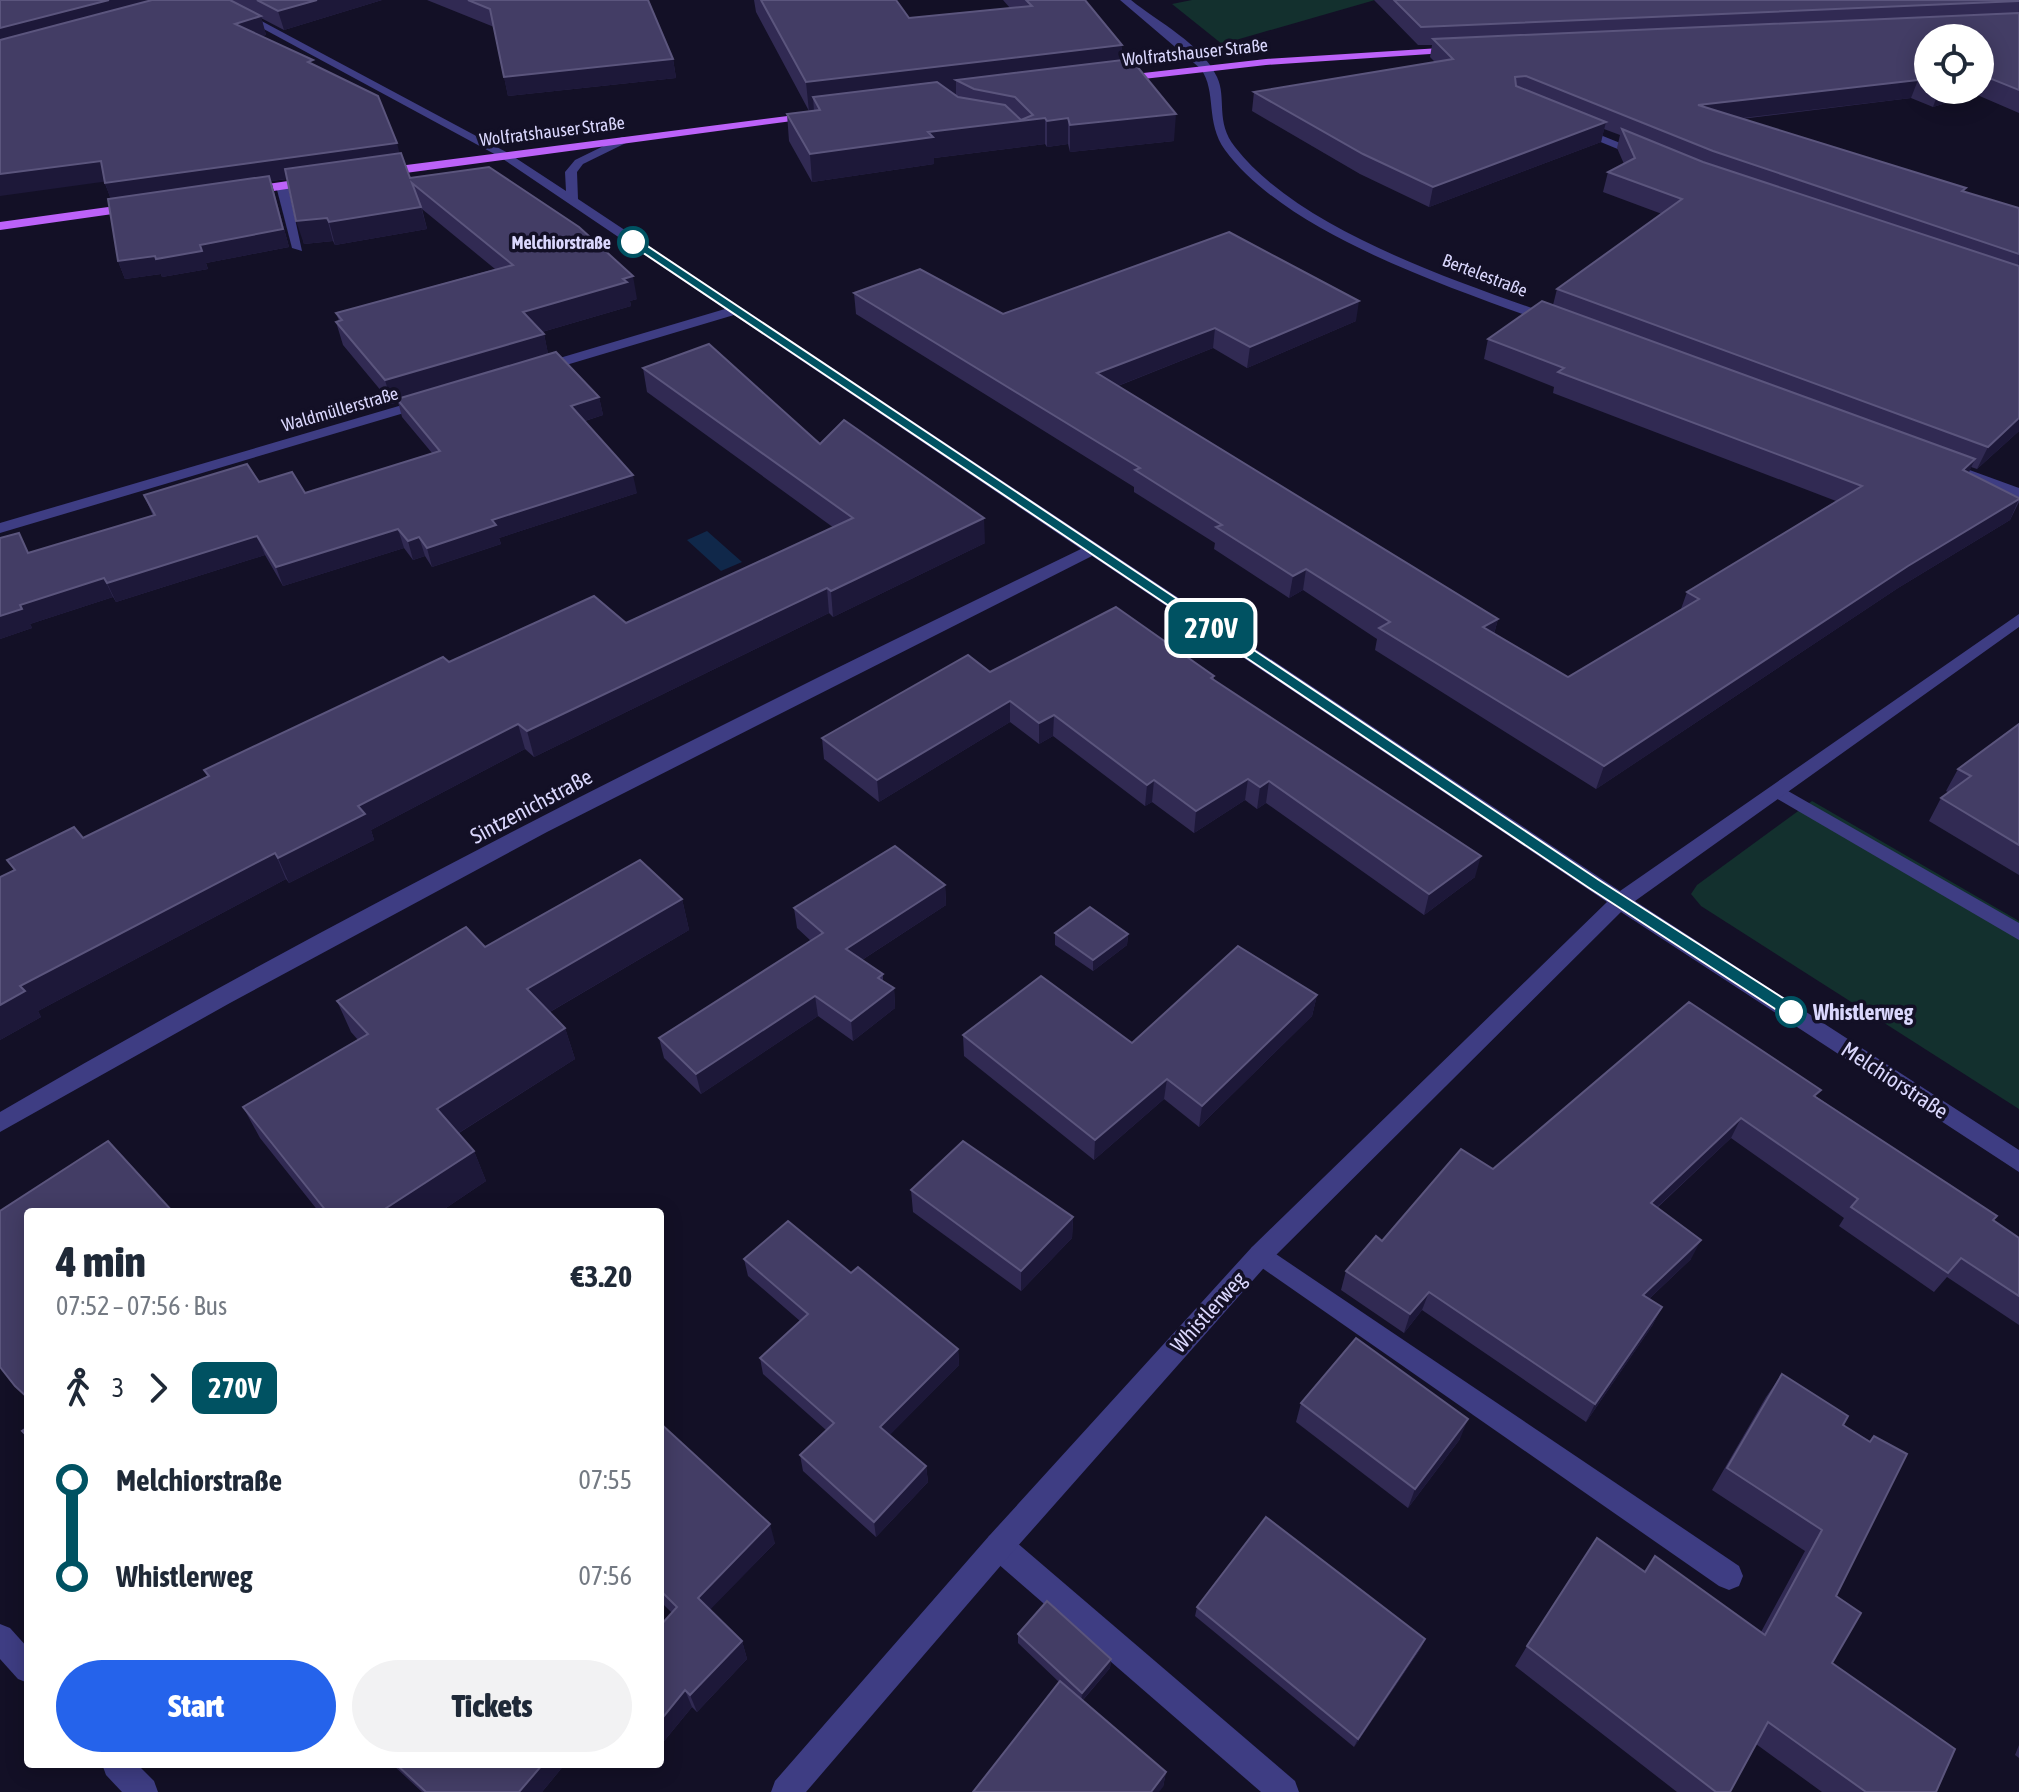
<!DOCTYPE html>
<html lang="en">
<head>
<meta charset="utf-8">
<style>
  :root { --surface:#fff; --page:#f2f2f3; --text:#1f2937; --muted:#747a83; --accent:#2563eb }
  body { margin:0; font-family:"Asap Condensed",sans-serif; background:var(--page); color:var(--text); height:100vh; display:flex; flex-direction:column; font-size:30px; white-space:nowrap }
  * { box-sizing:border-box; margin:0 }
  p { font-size:26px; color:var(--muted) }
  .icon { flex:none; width:44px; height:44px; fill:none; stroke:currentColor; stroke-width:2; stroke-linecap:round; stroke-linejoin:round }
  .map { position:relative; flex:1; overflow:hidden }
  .sheet { position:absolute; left:24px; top:1208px; width:640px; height:560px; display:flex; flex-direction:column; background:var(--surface); border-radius:8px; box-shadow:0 4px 20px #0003 }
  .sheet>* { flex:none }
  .badge { padding:0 16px; border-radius:12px; font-size:28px; line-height:52px }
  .controls { position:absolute; left:1914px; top:24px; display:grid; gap:16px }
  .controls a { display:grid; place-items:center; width:80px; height:80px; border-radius:50%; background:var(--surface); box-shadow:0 4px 20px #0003; font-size:40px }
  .map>.badge { position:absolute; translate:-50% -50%; box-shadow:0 0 0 4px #fff }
  .legs { display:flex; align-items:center; gap:12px; height:88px; padding:0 32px; font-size:26px }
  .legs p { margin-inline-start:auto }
  .head { display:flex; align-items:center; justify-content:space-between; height:136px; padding:0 32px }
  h1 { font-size:44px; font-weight:800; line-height:60px }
  .button { display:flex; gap:16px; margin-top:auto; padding:16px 32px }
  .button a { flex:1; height:92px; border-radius:48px; background:var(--accent); color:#fff; font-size:32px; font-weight:800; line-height:92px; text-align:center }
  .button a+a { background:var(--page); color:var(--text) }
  ul { padding:0 32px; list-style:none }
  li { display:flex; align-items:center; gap:28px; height:96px; font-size:30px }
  li i { display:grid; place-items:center; width:12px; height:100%; margin:0 10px; background:currentColor }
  li i::after { content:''; width:20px; height:20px; margin:-10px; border:6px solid; border-radius:50%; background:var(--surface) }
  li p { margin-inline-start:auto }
  li:first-child i { background:linear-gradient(#0000 50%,currentColor 0) }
  li:last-child i { background:linear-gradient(currentColor 50%,#0000 0) }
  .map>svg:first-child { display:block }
  .green { fill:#13302e }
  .water { fill:#10284a }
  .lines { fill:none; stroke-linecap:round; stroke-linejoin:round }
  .lane { fill:#3e3d83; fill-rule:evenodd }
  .street { fill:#3e3d83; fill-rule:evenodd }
  .primary { fill:#bc62f9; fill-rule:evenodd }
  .wall { fill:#312a53; fill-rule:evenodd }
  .shaded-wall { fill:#1d1839 }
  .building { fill:#433d65; stroke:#5b557d; stroke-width:2 }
  .line-1 { fill:#005262; stroke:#fff; stroke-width:2 }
  .stop-1-dot { fill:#fff; stroke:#005262; stroke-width:4 }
  .labels { text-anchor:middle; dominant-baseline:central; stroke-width:7; stroke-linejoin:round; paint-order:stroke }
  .far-street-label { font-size:18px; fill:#dad7fd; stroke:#131026 }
  .far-stop-label { font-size:18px; font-weight:bold; fill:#dad7fd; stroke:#131026; text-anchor:end }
  .street-label { font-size:22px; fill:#dad7fd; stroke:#131026 }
  .stop-label { font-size:22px; font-weight:bold; fill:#dad7fd; stroke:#131026; text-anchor:start }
</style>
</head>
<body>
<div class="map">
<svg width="2019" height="1792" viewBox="0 0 2019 1792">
  <rect width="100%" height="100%" fill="#131026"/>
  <!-- green -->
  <g class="green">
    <polygon points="1192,0 1375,0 1222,44 1172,4"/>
    <polygon points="1812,801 2019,921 2019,1109 1701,906 1691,894 1697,885"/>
  </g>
  <!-- water -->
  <polygon class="water" points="707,531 742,562 721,571 687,540"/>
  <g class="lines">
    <!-- lane -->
    <g class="lane">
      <polygon points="282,182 288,186 302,251 292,248 276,186"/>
      <polygon points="1776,784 2019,923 2019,940 1769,794 1767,790"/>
      <polygon points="1261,1244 1739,1566 1743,1576 1739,1586 1729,1590 1719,1586 1252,1261 1249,1254 1252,1247"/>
      <polygon points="999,1532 1009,1536 1295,1781 1299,1792 1261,1792 989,1556 985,1546 989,1536"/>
    </g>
    <!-- street -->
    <g class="street">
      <path d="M210 0H222L508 153 566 191 565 172 575 160 622 137H630V141L583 164 577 172 578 199 1620 891 2019 614V627L1635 901 2019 1150V1172L1621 912 1270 1261 1009 1556 806 1792H771L775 1781 989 1536 1252 1247 1607 902 1092 556 547 832 230 1003 0 1132V1112C351 907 716 726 1081 549L734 315 546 371H536V365L725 309 500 157Z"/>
      <path d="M1120 0H1131C1158 22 1202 44 1217 77 1227 98 1215 122 1235 147 1300 231 1459 282 1557 317V323H1547C1450 287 1288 235 1225 150 1205 122 1217 92 1201 69Z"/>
      <polygon points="1578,126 1645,153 1647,155 1637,157 1574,131 1572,129"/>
      <polygon points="426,398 431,399 431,405 0,533 0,523"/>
      <polygon points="1953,464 2019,488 2019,498 1948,472 1948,466"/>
      <polygon points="0,1624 10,1628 28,1648 28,1683 18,1679 0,1659"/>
      <polygon points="102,1764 137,1764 154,1781 158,1792 122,1792 106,1775"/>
    </g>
    <!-- primary -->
    <g class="primary">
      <polygon points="1456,47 1461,50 1460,52 1266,65 1117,82 1112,79 1117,76 1266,59"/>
      <polygon points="811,113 817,116 815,118 383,176 377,172 383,168"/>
      <polygon points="315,177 321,181 319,184 248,195 242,191 248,187"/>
      <polygon points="137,203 143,207 141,210 0,230 0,222"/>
    </g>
  </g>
  <!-- wall -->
  <g class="wall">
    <polygon points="0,0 382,0 284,30 261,18 266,35 261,36 315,65 399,153 410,178 637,299 630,301 631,306 542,332 544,334 548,354 599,397 603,415 585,421 637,493 499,538 501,544 432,567 425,556 413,560 404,548 283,586 265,555 116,602 113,597 30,624 32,628 0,639 0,538 29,553 153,516 144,495 259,482 305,493 432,453 402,417 398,402 392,404 343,345 336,322 339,321 336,313 495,269 422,209 427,229 335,245 333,241 304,244 288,179 271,181 289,247 206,263 208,269 162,277 161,274 125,279 118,261 111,199 104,181"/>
    <polygon points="427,0 648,0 673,59 676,78 508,96 494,27"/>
    <polygon points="754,0 896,0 909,18 1010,8 1003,0 1085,0 1122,45 1121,60 1174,141 1070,152 1068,144 1047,147 1045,144 934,158 934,164 812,182 789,141 787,114 809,111 756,12"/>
    <path d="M1374 0H2019V113L1975 94 1933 107 1911 98 1741 119 1966 188 1964 192 2019 208V431L1977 469 1971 467 1968 473 2019 498V502L2010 520 1898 588 1596 789 1375 650 1377 639 1303 590 1289 598 1214 549 1215 543 1134 492V487L856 314 854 293 1003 314 1356 321 1247 368 1213 348 1118 386 1498 619 1494 634 1568 677 1681 609 1687 592 1836 501 1553 393 1554 387 1484 359 1488 339 1553 305 1557 289 1662 214 1603 192 1608 172 1624 164 1617 148 1620 135 1604 129 1601 142 1429 207 1360 174 1252 111 1254 92 1435 62 1430 57 1432 45H1418ZM1928 38H1980V90H1928Z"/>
    <polygon points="643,368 820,444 985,543 833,617 829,613 534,757 525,749 371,830 374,840 289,883 286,879 38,1011 41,1017 0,1040 0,877 14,870 7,860 83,838 207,776 204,770 449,662 626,623 834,528 647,392"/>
    <polygon points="990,672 1214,676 1214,680 1475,877 1424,915 1266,803 1257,809 1245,800 1194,833 1152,802 1145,806 1053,736 1039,744 1010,722 879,802 824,759 822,738"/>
    <polygon points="2019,724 2019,875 1929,821 1941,798 1949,793 1946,791 1958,769"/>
    <polygon points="945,885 946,905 862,960 883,974 883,981 894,988 895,1008 853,1041 818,1016 701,1094 664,1058 659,1038 811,941 797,928 794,908"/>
    <polygon points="682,899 689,930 550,1012 565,1028 575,1059 459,1133 474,1151 486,1181 440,1212 319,1212 260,1138 243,1107 358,1040 351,1032 337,1001 485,947"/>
    <polygon points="1055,933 1128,934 1127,945 1093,971 1055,945"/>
    <polygon points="1317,995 1312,1016 1199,1127 1164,1099 1094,1160 964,1056 963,1035 1132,1043"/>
    <polygon points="1817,1097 2019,1238 2019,1325 1947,1277 1934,1292 1839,1226 1844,1218 1731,1138 1657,1208 1691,1259 1649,1299 1662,1307 1652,1326 1586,1422 1422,1310 1404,1333 1341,1290 1346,1271 1382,1241 1493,1169"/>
    <polygon points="911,1190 1073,1217 1072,1238 1021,1291 913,1212"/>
    <polygon points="744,1259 851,1273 958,1349 959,1365 889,1435 926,1466 928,1482 876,1537 803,1471 800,1455 826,1430 763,1374 760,1358 800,1321 748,1276"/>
    <polygon points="1782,1374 1843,1425 1870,1441 1874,1436 1836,1596 1832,1663 1936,1792 1822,1792 1756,1744 1730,1792 1677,1792 1515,1666 1527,1646 1645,1571 1655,1556 1761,1632 1805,1551 1712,1490 1766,1397"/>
    <polygon points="1301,1403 1460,1439 1408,1508 1296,1422"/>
    <polygon points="660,1423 775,1543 710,1609 742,1641 747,1659 697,1712 692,1707 660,1746 672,1613 660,1601"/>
    <polygon points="1197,1607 1425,1639 1421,1648 1354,1747 1195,1616"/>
    <polygon points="1018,1634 1111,1659 1110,1668 1083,1700 1166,1772 1163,1787 1059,1682 1018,1643"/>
    <polygon points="2019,1745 2019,1758 2015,1755"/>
    <polygon points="392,1764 565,1764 542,1792 422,1792"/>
  </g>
  <!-- shaded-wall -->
  <g class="shaded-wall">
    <polygon points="109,0 183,0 0,49 0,28"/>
    <polygon points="317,0 382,0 284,30 278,11"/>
    <polygon points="261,16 266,35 241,42 235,24"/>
    <polygon points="1122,45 1121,74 956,80 956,94 820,110 813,97 814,111 809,112 806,82"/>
    <polygon points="673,59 676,78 508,96 504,77"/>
    <polygon points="1918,80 1911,98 1692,124 1698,105"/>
    <polygon points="1939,90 1976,90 1975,94 1933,107"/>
    <polygon points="1176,114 1174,141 1070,152 1070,125"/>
    <polygon points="1045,118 1045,144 934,158 934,164 812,182 810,154 928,132"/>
    <polygon points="1068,118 1068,144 1047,147 1047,121"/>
    <polygon points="1606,122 1601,142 1429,207 1433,187"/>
    <polygon points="397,143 402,163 271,181 289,247 206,263 208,269 162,277 161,274 125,279 118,261 202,251 112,203 105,183"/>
    <polygon points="101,161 109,181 0,196 0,174"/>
    <polygon points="421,207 427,229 335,245 329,222"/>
    <polygon points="327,218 333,241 304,244 296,221"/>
    <polygon points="633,276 637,299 630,301 631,306 528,336 523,312"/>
    <polygon points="1359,301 1356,321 1247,368 1250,347"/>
    <polygon points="1215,328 1213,348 1097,394 1097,373"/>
    <polygon points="544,334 549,358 397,399 398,402 392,404 385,380"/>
    <polygon points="599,397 603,415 575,424 571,406"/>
    <polygon points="2019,418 2019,431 1977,469 1988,447"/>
    <polygon points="1975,459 1965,481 1963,470"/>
    <polygon points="633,475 637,493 499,538 501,544 432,567 427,548 492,520"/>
    <polygon points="2019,499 2010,520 1898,588 1596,789 1604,766 1908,566"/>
    <polygon points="984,518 985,543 833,617 831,591"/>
    <polygon points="398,529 404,548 283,586 276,567"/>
    <polygon points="257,536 265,555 116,602 107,583"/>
    <polygon points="419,537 425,556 413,560 408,541"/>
    <polygon points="1306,569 1303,590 1289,598 1293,576"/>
    <polygon points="104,578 113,597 30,624 32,628 0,639 0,616 20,605"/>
    <polygon points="827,588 829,613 534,757 527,731"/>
    <polygon points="1498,619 1492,641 1483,627"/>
    <polygon points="1010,701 1010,722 879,802 877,780"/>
    <polygon points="1054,715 1053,736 1039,744 1039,723"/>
    <polygon points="518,724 525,749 371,830 374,840 289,883 278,858 358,806"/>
    <polygon points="1248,779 1245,800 1194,833 1196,811"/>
    <polygon points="1154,780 1152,802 1145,806 1147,785"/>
    <polygon points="1269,781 1266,803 1257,809 1260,787"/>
    <polygon points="275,853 286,879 38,1011 41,1017 0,1040 0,1005 20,986"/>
    <polygon points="1481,856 1475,877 1424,915 1429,894"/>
    <polygon points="945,885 946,905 848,969 846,949"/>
    <polygon points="682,899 689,930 536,1020 527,989"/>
    <polygon points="1128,934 1127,945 1093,971 1093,960"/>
    <polygon points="894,988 895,1008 853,1041 851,1021"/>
    <polygon points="1317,995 1312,1016 1199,1127 1202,1106"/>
    <polygon points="815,996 818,1016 701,1094 696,1074"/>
    <polygon points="565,1028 575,1059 449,1139 437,1109"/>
    <polygon points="1167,1079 1164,1099 1094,1160 1095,1140"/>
    <polygon points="1741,1118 1731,1138 1641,1222 1651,1203"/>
    <polygon points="474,1151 486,1181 440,1212 380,1212"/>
    <polygon points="1073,1217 1072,1238 1021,1291 1021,1271"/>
    <polygon points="1701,1240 1691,1259 1633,1314 1643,1295"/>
    <polygon points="1429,1292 1422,1310 1404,1333 1410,1314"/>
    <polygon points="1662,1307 1652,1326 1586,1422 1595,1404"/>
    <polygon points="958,1349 959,1365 882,1443 880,1427"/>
    <polygon points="1468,1419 1460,1439 1408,1508 1415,1489"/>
    <polygon points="926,1466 928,1482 876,1537 874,1522"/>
    <polygon points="770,1524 775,1543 704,1616 698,1598"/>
    <polygon points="1425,1639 1421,1648 1354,1747 1358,1739"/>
    <polygon points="742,1641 747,1659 697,1712 690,1695"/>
    <polygon points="1111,1659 1110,1668 1081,1702 1082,1693"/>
    <polygon points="685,1690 692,1707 660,1746 660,1721"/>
    <polygon points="543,1764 565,1764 542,1792 519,1792"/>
    <polygon points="1166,1772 1163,1787 1159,1792 1151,1792"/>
  </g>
  <!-- building -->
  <g class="building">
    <polygon points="0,0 109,0 0,28"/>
    <polygon points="152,0 230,0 261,16 235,24 313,60 308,62 378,96 397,143 105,183 101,161 0,174 0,40"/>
    <polygon points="257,0 317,0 278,11"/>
    <polygon points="468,0 648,0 673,59 504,77 490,9"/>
    <polygon points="761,0 896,0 909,18 1032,6 1026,0 1085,0 1122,45 806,82"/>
    <polygon points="1394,0 2019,0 2019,1 1421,27"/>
    <polygon points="2019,13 2019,90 1982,75 1980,76 1980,38 1928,38 1928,83 1918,80 1698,105 1966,188 1962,191 2019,208 2019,254 1713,151 1526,76 1515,77 1516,86 1606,122 1433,187 1363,154 1254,92 1453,59 1433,39"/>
    <polygon points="1131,59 1176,114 1070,125 1068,118 1047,121 1045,118 928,132 933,137 810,154 787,114 820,110 813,97 937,82 958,97 1005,105 1021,120 1033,115 1015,97 974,89 956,80"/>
    <polygon points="1622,129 1703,162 2019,266 2019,418 1988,447 1557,289 1682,199 1608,172 1635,158"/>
    <polygon points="401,153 410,178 489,167 579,227 633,276 623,279 627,282 523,312 544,334 385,380 336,322 342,320 336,313 513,265 412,183 421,207 329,222 327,218 296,221 285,169"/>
    <polygon points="269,176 283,229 200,245 202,251 156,259 155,256 118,261 108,199"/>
    <polygon points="1229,232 1359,301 1250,347 1215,328 1097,373 1498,619 1483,627 1568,677 1699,599 1687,592 1862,486 1558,372 1564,368 1488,339 1542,301 1975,459 1963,470 2019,498 2019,499 1908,566 1604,766 1379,628 1390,622 1306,569 1293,576 1216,527 1222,525 1135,470 1140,468 854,293 920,269 1003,314"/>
    <polygon points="709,344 820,444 844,420 984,518 831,591 827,588 527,731 518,724 358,806 365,814 278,858 275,853 20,986 25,991 0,1005 0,877 15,870 7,860 74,827 83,838 209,776 204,770 443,657 449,662 594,596 626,623 853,518 643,368"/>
    <polygon points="556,352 599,397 571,406 633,475 492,520 496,525 427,548 419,537 408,541 398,529 276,567 257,536 107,583 104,578 20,605 22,609 0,616 0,538 19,533 28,553 155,515 144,495 247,464 259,482 292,472 305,493 440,451 397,399"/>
    <polygon points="1116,607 1214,676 1211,678 1481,856 1429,894 1269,781 1260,787 1248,779 1196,811 1154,780 1147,785 1054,715 1039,723 1010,701 877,780 822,738 968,655 990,672"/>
    <polygon points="2019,724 2019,845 1941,798 1971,776 1958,769"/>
    <polygon points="895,846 945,885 846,949 883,974 878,978 894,988 851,1021 815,996 696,1074 659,1038 823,933 794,908"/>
    <polygon points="640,860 682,899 527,989 565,1028 437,1109 474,1151 380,1212 327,1212 243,1107 368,1034 337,1001 466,927 485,947"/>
    <polygon points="1090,907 1128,934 1093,960 1055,933"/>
    <polygon points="1238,946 1317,995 1202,1106 1167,1079 1095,1140 963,1035 1041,976 1132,1043"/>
    <polygon points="1689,1002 1821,1090 1814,1096 1997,1216 1993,1220 2019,1238 2019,1296 1961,1258 1948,1273 1851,1207 1858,1199 1741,1118 1651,1203 1701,1240 1643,1295 1662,1307 1595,1404 1429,1292 1410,1314 1346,1271 1376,1236 1382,1241 1461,1149 1493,1169"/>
    <polygon points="108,1141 173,1212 28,1212 28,1398 15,1386 0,1367 0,1211"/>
    <polygon points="963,1141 1073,1217 1021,1271 911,1190"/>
    <polygon points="788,1221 851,1273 858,1267 958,1349 880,1427 926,1466 874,1522 800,1455 834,1423 760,1358 808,1314 744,1259"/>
    <polygon points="1356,1338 1468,1419 1415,1489 1301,1403"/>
    <polygon points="1782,1374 1848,1416 1843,1425 1870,1442 1874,1436 1907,1454 1836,1596 1861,1613 1832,1663 1955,1749 1936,1792 1866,1792 1768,1722 1730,1792 1716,1792 1527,1646 1597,1538 1645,1572 1655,1556 1765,1635 1822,1530 1727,1468"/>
    <polygon points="660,1423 770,1524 698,1598 742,1641 690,1695 685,1690 660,1721 660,1626 677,1607 660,1590"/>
    <polygon points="28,1427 28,1437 22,1431"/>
    <polygon points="1266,1517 1425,1639 1358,1739 1197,1607"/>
    <polygon points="1047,1601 1111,1659 1082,1693 1018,1634"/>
    <polygon points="1060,1681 1166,1772 1151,1792 973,1792"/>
    <polygon points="396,1764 543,1764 519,1792 426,1792"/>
  </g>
  <!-- line-1 -->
  <polygon class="line-1" points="630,239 637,239 1599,880 1797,1007 1800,1012 1797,1016 1786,1016 1589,888 630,244"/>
  <!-- markers -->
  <g class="stop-1-dot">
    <circle cx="633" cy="242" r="14"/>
    <circle cx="1791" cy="1012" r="14"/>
  </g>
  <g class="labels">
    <!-- far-street labels -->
    <g class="far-street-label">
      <text transform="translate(1195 52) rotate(-6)">Wolfratshauser Straße</text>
      <text transform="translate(552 131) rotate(-7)">Wolfratshauser Straße</text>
      <text transform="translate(1485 275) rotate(21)">Bertelestraße</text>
      <text transform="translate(340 409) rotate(-16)">Waldmüllerstraße</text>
    </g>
    <!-- far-stop labels -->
    <g class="far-stop-label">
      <text x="611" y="242">Melchiorstraße</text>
    </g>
    <!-- street labels -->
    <g class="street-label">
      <text transform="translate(531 806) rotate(-28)">Sintzenichstraße</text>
      <text transform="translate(1895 1080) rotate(33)">Melchiorstraße</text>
      <text transform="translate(1208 1312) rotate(-48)">Whistlerweg</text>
    </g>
    <!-- stop labels -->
    <g class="stop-label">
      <text x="1813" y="1012">Whistlerweg</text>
    </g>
  </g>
</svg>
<div class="controls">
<a><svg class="icon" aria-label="locate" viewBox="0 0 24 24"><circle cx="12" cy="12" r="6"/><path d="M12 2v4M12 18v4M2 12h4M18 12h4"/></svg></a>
</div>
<b class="badge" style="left:1211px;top:628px;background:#005262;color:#fff">270V</b>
<section class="sheet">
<div class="head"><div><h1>4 min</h1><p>07:52 – 07:56 · Bus</p></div><b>€3.20</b></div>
<div class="legs"><svg class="icon" aria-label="walk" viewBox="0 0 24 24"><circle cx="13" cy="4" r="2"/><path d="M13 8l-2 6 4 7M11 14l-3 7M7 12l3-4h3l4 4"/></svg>3<svg class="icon" aria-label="forward" viewBox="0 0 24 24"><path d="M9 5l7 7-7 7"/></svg><b class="badge" style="background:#005262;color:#fff">270V</b></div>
<ul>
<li><i style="color:#005262"></i><b>Melchiorstraße</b><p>07:55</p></li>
<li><i style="color:#005262"></i><b>Whistlerweg</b><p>07:56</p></li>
</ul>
<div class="button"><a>Start</a><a>Tickets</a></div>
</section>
</div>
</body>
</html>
